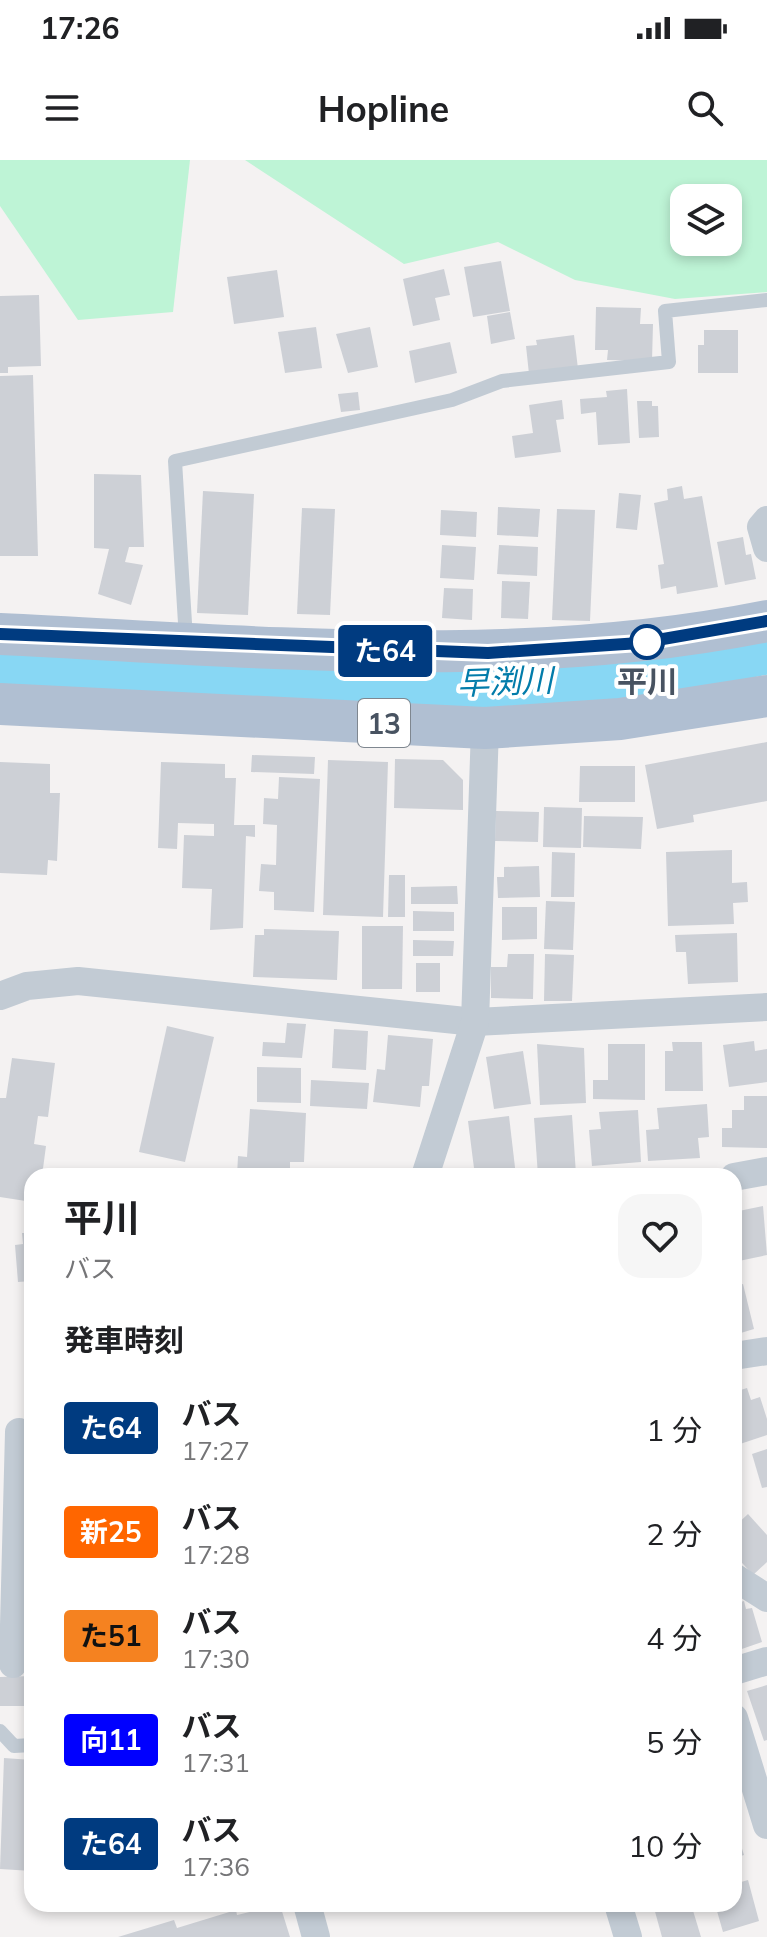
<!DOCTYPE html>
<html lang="ja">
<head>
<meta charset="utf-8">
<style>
  :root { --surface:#fff; --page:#f6f6f6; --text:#202124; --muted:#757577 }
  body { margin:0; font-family:Mulish,"Noto Sans JP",sans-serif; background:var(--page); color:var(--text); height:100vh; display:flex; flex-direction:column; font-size:30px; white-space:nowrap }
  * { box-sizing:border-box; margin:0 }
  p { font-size:26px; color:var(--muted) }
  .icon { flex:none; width:44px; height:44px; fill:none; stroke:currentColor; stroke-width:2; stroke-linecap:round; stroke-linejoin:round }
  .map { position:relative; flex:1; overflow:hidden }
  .side { position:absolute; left:24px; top:1008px; width:718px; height:744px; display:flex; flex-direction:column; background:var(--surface); border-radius:24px; box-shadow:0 4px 12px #0003 }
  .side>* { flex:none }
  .badge { padding:0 16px; border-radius:6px; font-size:28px; line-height:52px }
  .fabs { position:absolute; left:670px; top:24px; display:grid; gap:16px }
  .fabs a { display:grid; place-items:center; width:72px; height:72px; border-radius:16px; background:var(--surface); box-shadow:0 4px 12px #0003; font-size:40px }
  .map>.badge { position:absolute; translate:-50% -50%; box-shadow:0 0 0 4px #fff }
  h2 { padding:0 40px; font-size:30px; line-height:72px }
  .round { display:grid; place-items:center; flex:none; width:84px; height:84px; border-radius:24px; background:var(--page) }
  .head { display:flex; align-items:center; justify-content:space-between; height:136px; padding:0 40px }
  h1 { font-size:38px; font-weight:700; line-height:60px }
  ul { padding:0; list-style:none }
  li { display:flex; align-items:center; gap:24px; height:104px; padding:0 40px }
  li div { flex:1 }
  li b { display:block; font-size:30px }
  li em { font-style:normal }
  li .badge { min-width:88px; font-weight:700; text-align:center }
  .status { display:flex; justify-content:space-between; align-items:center; height:56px; padding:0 40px; background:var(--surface); direction:ltr }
  .status svg { height:22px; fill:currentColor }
  header { display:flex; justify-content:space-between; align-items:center; height:104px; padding:0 40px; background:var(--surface); font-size:36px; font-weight:700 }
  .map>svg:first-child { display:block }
  .green { fill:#bef4d6; fill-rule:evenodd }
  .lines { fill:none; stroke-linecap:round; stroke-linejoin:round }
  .river { stroke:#88d7f4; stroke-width:56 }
  .building { fill:#cdd0d6 }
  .lane { stroke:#c2cbd4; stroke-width:14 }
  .street { stroke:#c2cbd4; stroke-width:28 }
  .primary { stroke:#b0bfd2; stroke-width:42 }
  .line-casing { stroke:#fff; stroke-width:18 }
  .line { stroke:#003b80; stroke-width:12 }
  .stop-dot { fill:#fff; stroke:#003b80; stroke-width:4 }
  .labels { text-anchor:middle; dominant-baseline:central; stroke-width:8; stroke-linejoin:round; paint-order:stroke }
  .shield { fill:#fff; stroke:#7f8790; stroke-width:2 }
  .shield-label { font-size:28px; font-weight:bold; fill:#485361 }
  .stop-label { font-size:30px; font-weight:bold; fill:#485361; stroke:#fff }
  .water-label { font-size:32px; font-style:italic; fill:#027caa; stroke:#fff }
</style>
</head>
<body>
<div class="status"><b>17:26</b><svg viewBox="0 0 49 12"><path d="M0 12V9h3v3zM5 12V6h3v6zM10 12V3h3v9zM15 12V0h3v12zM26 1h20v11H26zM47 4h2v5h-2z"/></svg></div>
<header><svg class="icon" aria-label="menu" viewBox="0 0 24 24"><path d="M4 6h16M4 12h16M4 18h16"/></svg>Hopline<svg class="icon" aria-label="search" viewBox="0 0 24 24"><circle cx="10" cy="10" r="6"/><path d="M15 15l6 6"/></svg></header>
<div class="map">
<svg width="767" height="1777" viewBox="0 0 767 1777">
  <rect width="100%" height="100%" fill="#f4f2f2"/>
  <!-- green -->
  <g class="green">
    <polygon points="0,0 190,0 173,152 78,160 0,46"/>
    <path d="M245 0H767V132L675 139 575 120 498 82 404 104ZM684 38H728V82H684Z"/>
  </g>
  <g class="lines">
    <!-- river -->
    <polyline class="river" points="0,500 513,527 688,503 767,486"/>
  </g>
  <!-- building -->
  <g class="building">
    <polygon points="501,101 510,151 473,157 464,107"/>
    <polygon points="444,109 450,135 435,138 440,160 413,166 403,119"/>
    <polygon points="277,110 284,157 234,164 227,117"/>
    <polygon points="39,135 41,206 8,207 8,213 0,213 0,136"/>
    <polygon points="596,147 641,148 640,164 653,164 652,201 607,200 608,190 595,190"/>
    <polygon points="510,152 515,179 491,184 487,156"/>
    <polygon points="316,167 322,208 285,213 278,172"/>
    <polygon points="370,167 378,207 348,213 336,174"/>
    <polygon points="704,170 738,170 738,213 698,213 698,185 704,185"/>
    <polygon points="574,175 578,209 529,214 526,186 537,185 536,180"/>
    <polygon points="450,182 457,213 415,223 409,191"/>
    <polygon points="33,215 38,396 0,396 0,216"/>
    <polygon points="627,229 630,283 598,285 596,252 581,254 580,239 607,237 606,231"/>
    <polygon points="358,232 360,250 341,252 338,234"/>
    <polygon points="562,240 564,259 556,260 561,292 515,298 512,276 533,273 529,245"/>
    <polygon points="637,241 652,241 652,246 658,246 659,277 639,278"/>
    <polygon points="94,314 141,315 144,387 129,387 125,402 143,405 131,445 98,434 109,389 94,388"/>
    <polygon points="682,326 684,339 702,336 718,427 677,434 676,426 661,429 658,405 664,404 654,343 668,340 667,329"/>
    <polygon points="203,331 254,334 248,455 197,453"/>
    <polygon points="619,333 641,335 637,370 616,368"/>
    <polygon points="498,347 540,349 538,377 497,375"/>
    <polygon points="302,348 335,349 330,455 297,454"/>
    <polygon points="557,349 595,350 590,461 552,460"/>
    <polygon points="441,350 477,352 476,377 440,375"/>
    <polygon points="743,377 746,395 751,394 756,419 725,425 717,382"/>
    <polygon points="442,385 476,387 474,420 440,418"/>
    <polygon points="499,385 538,387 537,416 497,414"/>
    <polygon points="502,421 530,422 528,459 501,458"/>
    <polygon points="444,428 473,429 472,460 442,458"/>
    <polygon points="767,582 767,641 693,655 694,662 657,669 645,605"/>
    <polygon points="252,595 315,597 314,614 251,612"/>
    <polygon points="395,599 443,600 463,620 463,650 394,648"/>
    <polygon points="328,600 388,602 383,757 323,755"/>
    <polygon points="0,602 50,604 50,633 60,633 57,701 48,700 47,715 0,713"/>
    <polygon points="161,602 225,604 225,618 236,618 234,665 255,665 255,677 246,676 243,768 210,770 212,729 182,728 184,675 214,676 214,664 178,663 177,689 158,688"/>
    <polygon points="580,606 635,606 635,642 579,642"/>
    <polygon points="279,617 320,619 314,752 274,750 274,732 259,731 261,704 276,705 277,665 263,664 264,638 278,639"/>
    <polygon points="544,647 582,648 581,688 543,687"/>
    <polygon points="496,651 539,652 538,682 495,681"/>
    <polygon points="584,656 643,657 641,689 583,687"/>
    <polygon points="732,690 732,723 747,722 748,742 733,743 734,764 668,766 666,692"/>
    <polygon points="552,692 575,693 574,737 551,737"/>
    <polygon points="539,706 540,737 498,738 497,717 504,717 504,707"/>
    <polygon points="389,715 405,715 405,757 388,757"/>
    <polygon points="457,726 458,744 411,744 411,727"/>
    <polygon points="546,741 575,742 573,790 544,789"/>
    <polygon points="502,747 537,747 537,779 502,780"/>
    <polygon points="413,751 454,752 454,771 413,771"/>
    <polygon points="362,766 403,766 402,829 362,829"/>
    <polygon points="264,769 339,771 337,820 253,817 255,775 264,775"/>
    <polygon points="737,773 738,822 688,824 686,792 676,792 675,775"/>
    <polygon points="413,780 454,781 453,796 413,796"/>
    <polygon points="508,794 534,794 533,839 491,838 491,807 507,807"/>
    <polygon points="545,794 574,795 572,841 544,841"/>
    <rect x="416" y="803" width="24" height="29"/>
    <polygon points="287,863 306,864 302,898 262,896 263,882 285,883"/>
    <polygon points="167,866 214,877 185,1002 139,992"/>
    <polygon points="334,869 368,871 366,910 332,908"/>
    <polygon points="388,875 433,879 429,926 422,926 420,947 373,942 377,909 385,910"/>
    <polygon points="754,881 755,891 767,889 767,922 729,927 723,885"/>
    <polygon points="672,882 702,882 703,931 665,931 665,891 673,891"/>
    <polygon points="537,884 584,888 586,943 540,945"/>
    <polygon points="608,884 645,884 645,940 593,939 593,920 608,920"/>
    <polygon points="523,891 531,944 494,949 486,897"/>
    <polygon points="12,898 55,903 48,957 38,956 34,984 46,986 42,1016 32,1016 32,1042 0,1037 0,938 6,938"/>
    <polygon points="257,907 301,908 301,943 257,942"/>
    <polygon points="311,920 369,923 367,949 310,946"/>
    <polygon points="744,936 767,936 767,988 722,987 722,968 732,968 732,950 744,950"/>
    <polygon points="707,944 709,977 698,978 700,998 648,1001 646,970 659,969 657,948"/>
    <polygon points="250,949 306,953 304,1002 290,1002 290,1016 237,1016 238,996 247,997"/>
    <polygon points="638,950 641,1002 592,1006 589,970 601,969 599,952"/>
    <polygon points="572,955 576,1014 538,1016 534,958"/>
    <polygon points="509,956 516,1016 475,1016 468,961"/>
    <polygon points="763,1046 767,1095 734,1102 734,1052"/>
    <polygon points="22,1073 32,1073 32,1121 18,1122 15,1085 23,1084"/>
    <polygon points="743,1124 754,1169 734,1175 734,1126"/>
    <polygon points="747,1228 751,1240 760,1237 767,1259 767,1275 734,1286 734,1232"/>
    <polygon points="767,1289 767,1327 762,1328 752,1294"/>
    <polygon points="748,1354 767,1375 767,1402 753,1415 734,1394 734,1367"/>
    <polygon points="744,1441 746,1449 752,1448 762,1482 736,1491 734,1444"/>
    <polygon points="32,1516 32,1574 26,1574 25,1546 0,1546 0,1517"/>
    <polygon points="767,1525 767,1580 764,1581 747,1531"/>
    <polygon points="4,1598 32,1600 32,1711 0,1709"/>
    <polygon points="734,1663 744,1695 734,1698"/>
    <polygon points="748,1720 759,1761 723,1772 715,1744 734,1744 734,1724"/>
    <polygon points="666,1744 691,1744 701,1777 662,1777 654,1748"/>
    <polygon points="280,1745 290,1777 118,1777 174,1760 177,1768 236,1750 237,1755"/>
  </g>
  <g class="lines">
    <!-- lane -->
    <g class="lane">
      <polyline points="186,479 175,301 452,240 502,221 669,202 665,151 767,140"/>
      <polyline points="0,1571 14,1586 32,1585"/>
    </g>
    <!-- street -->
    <g class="street">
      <polyline points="767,360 761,367 767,388"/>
      <polyline points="0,836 27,826 78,821 475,862 767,847"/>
      <polyline points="425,1016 475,862 485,568"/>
      <polyline points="734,1017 767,1011"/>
      <polyline points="734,1196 767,1191"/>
      <polyline points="734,1417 767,1438"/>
      <polyline points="13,1504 19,1272"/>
      <polyline points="734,1511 767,1501"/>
      <polyline points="734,1558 767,1665"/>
      <polyline points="307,1744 316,1777"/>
      <polyline points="618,1744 628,1777"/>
    </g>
    <!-- primary -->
    <g class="primary">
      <path d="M0 474C257 486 513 512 767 461"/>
      <polyline points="0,544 485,568 620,559 767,536"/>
    </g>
  </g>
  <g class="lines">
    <!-- line casing -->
    <g class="line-casing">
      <polyline id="line" points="0,474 488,493 640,483 767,461"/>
    </g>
    <!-- line -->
    <use href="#line" class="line"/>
  </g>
  <!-- markers -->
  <circle class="stop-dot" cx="647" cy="482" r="16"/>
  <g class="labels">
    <!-- shield labels -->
    <rect class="shield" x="358" y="539" width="52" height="48" rx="6"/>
    <g class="shield-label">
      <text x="384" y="563">13</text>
    </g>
    <!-- stop labels -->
    <g class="stop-label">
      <text x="647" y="521">平川</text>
    </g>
    <!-- water labels -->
    <g class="water-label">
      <text transform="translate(505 521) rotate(-2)">早渕川</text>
    </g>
  </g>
</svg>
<div class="fabs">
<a><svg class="icon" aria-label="layers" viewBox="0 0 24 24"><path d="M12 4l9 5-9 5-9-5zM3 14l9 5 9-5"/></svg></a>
</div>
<b class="badge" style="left:385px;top:491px;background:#003b80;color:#fff">た64</b>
<section class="side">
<div class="head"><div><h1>平川</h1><p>バス</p></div><a class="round"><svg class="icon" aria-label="heart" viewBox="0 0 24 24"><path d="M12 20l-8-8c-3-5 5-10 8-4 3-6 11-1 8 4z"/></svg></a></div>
<h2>発車時刻</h2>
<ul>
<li><span class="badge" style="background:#003b80;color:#fff">た64</span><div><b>バス</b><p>17:27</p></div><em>1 分</em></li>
<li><span class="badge" style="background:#f60;color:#fff">新25</span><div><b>バス</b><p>17:28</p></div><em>2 分</em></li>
<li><span class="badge" style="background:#f58220;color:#111">た51</span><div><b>バス</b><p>17:30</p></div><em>4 分</em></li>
<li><span class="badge" style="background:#00f;color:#fff">向11</span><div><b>バス</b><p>17:31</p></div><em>5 分</em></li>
<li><span class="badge" style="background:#003b80;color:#fff">た64</span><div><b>バス</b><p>17:36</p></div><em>10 分</em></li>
</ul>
</section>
</div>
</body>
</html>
